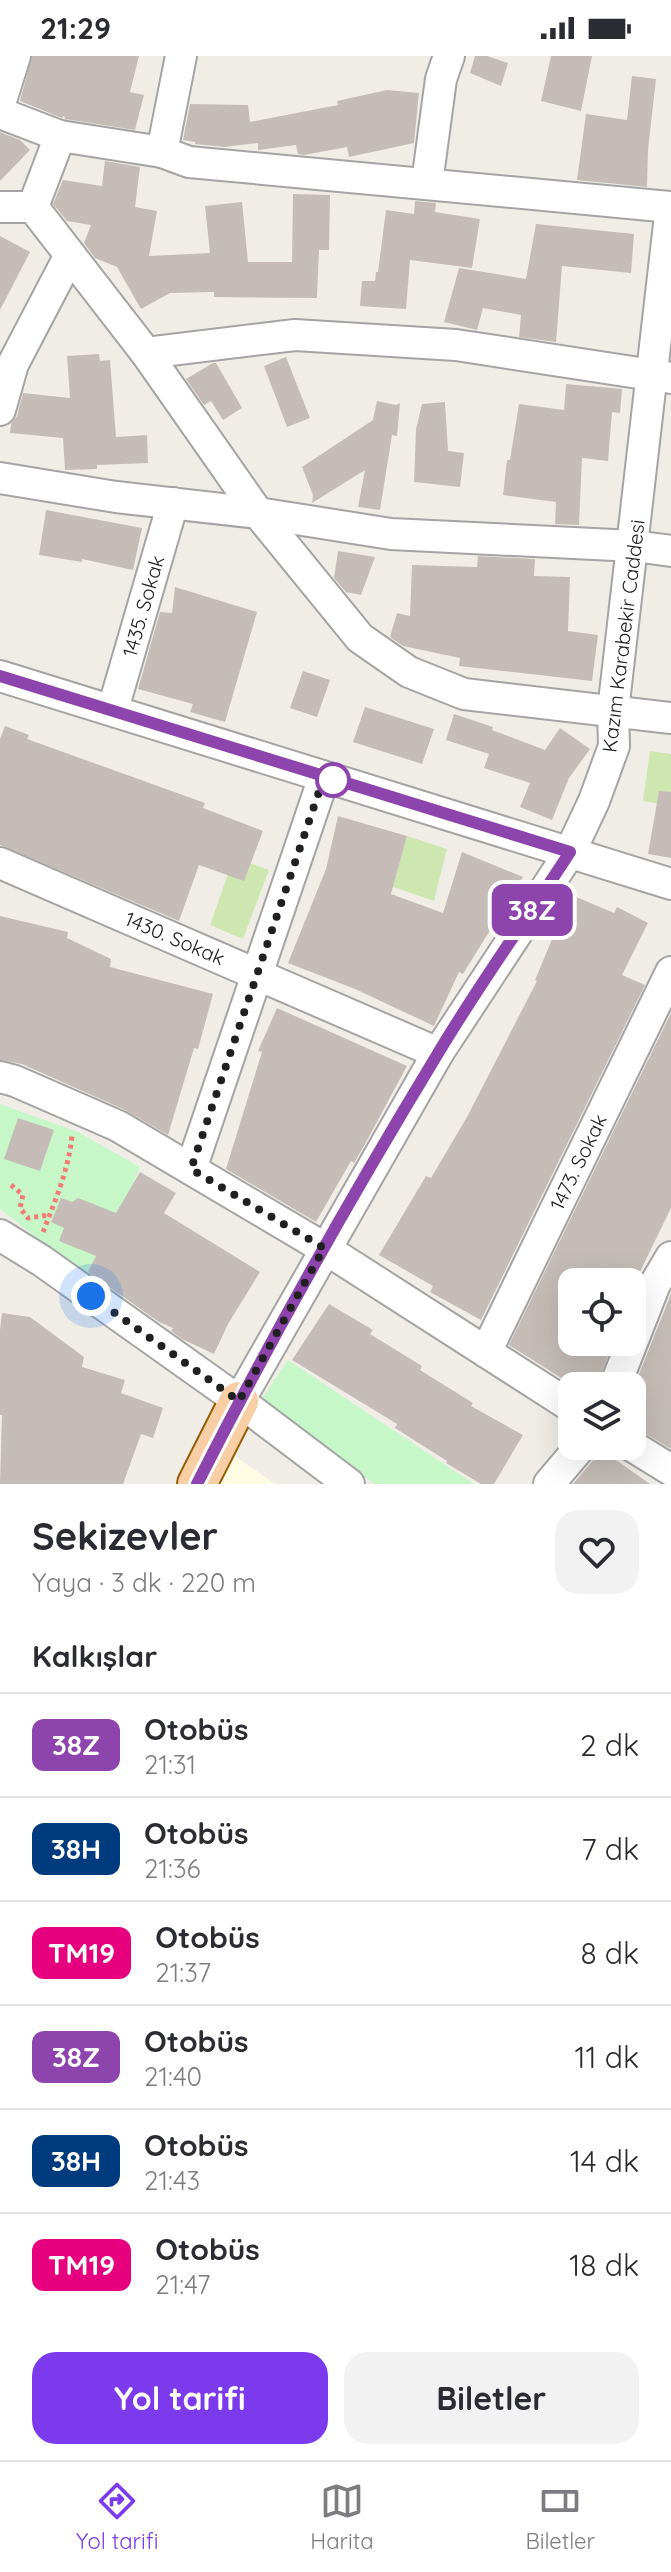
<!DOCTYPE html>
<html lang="tr">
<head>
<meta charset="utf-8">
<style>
  :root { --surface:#fff; --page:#f2f2f3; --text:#2b2b33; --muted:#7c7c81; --line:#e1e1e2; --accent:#7c3aed }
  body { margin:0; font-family:Quicksand,sans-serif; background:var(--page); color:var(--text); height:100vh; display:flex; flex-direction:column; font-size:30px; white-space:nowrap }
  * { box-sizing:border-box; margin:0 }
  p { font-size:26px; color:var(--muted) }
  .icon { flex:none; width:44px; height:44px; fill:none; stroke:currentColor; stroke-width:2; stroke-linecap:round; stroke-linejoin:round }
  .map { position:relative; height:1428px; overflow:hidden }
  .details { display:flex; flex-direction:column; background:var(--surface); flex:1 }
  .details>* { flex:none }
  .badge { padding:0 16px; border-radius:12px; font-size:28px; line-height:52px }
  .buttons { position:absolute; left:558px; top:1212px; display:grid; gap:16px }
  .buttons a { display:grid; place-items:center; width:88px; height:88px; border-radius:16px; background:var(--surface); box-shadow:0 8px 32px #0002; font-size:40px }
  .you { position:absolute; width:40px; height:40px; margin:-20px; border:6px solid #fff; border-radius:50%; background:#1a73e8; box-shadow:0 0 0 12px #1a73e833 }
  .map>.badge { position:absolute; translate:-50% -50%; box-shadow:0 0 0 4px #fff }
  h2 { padding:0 32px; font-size:30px; line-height:72px }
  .round { display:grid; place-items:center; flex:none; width:84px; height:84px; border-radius:24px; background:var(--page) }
  .overview { display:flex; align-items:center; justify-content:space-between; height:136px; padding:0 32px }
  h1 { font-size:38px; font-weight:700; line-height:60px }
  .action { display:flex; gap:16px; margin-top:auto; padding:16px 32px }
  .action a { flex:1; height:92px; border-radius:24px; background:var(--accent); color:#fff; font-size:32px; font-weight:700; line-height:92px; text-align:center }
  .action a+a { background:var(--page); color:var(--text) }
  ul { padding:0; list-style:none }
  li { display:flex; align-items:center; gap:24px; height:104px; padding:0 32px; border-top:2px solid var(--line) }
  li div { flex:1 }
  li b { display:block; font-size:30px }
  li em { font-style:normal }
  li .badge { min-width:88px; font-weight:700; text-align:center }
  .status { display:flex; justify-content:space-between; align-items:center; height:56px; padding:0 40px; background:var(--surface); direction:ltr }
  .status svg { height:22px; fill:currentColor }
  .tab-bar { display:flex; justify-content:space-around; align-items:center; height:112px; border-top:2px solid var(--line); background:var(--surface); font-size:22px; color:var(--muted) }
  .tab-bar a { display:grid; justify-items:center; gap:4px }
  .tab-bar .on { color:var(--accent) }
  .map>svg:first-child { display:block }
  .education { fill:#fefce3 }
  .grass { fill:#cee7b0 }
  .park { fill:#c7f7c9 }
  .building { fill:#c5bcb7 }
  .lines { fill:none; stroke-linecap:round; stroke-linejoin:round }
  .minor-casing { stroke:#a4a4a4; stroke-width:34 }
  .major-casing { stroke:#955f08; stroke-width:42 }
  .path { stroke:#f37c75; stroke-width:5; stroke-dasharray:4 4; stroke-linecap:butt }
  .minor { stroke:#fff; stroke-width:30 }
  .major { stroke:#f8cfa5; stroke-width:38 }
  .line-casing { stroke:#fff; stroke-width:18 }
  .line { stroke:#8e44ad; stroke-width:12 }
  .walk { stroke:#202020; stroke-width:8; stroke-dasharray:0 14.4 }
  .stop-dot { fill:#fff; stroke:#8e44ad; stroke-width:4 }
  .labels { text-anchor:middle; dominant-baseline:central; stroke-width:6; stroke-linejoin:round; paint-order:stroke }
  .street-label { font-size:20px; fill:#202020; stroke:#fff }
</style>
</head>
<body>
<div class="status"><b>21:29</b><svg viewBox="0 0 49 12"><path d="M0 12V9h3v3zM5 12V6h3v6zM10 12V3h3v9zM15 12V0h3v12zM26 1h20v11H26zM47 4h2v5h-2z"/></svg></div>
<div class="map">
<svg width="671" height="1428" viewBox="0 0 671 1428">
  <rect width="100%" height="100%" fill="#f0ede7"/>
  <!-- education -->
  <polygon class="education" points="228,1395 275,1428 210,1428"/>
  <!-- grass -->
  <g class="grass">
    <polygon points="650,695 671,698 671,750 643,745"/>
    <polygon points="407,780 447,793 434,845 376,825 396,820"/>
    <polygon points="234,801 269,814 243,883 210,869"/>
  </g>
  <!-- park -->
  <g class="park">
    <polygon points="0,1048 78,1076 140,1111 92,1225 0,1153"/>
    <polygon points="288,1304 474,1428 375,1428 257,1350"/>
  </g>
  <!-- building -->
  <g class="building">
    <polygon points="32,0 139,0 130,36 144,39 135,74 65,63 64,60 62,62 20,45"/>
    <polygon points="475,0 487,0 508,7 501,30 470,17"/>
    <polygon points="551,0 592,0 581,55 541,45"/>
    <polygon points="632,20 656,23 648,94 647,131 577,124 586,58 627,64"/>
    <polygon points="387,34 419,37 414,87 349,101 347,91 304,99 298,98 296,89 258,94 258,87 224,91 195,88 195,86 183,84 190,48 248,49 250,66 338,49 337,45"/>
    <polygon points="0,76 20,84 30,94 0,125"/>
    <polygon points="105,105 140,111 135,151 157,155 149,200 210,197 205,150 242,146 248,206 292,206 293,138 330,139 329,194 319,194 317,242 214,241 214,236 170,237 141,253 117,211 95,202 84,187 91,169 67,165 53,148 63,124 102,130"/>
    <polygon points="415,145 436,147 435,156 480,163 472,212 410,204 406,253 360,250 362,225 375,225 376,216 378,216 386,154 414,158"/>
    <polygon points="536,168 634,178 631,217 562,210 556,286 519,281 521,259 483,252 477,274 444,266 459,212 526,223"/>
    <polygon points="0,180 30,196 0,254"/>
    <polygon points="99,298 100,305 110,304 116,381 147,379 148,407 97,409 97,413 65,414 63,382 10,377 11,368 17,360 23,337 70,342 67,300"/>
    <polygon points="286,301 310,362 287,371 264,310"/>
    <polygon points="213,307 216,307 242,352 223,364 211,345 204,349 186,323"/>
    <polygon points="566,328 622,333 620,357 612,356 608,405 582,402 579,469 555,468 556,446 503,439 507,404 510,404 519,348 564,354"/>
    <polygon points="377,345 396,349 400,347 397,380 392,379 380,454 358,451 365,414 312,447 313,439 302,411 373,364"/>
    <polygon points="445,346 448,395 464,397 460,431 414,426 416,373 422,348"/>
    <polygon points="46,454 142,472 133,514 82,503 82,506 39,499"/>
    <polygon points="338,495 375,501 361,539 346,536 334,522"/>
    <polygon points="478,500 535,503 534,520 570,521 568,575 598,579 592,625 459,610 460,602 403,590 390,581 397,557 410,560 412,509 477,511"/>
    <polygon points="175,531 257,556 225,666 190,656 193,648 138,633 160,556 172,557"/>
    <polygon points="303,615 330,624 317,661 290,652"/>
    <polygon points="365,651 434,673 422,708 353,686"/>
    <polygon points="454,658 493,671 492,674 545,694 560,672 590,693 569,722 552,764 520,751 530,727 484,712 489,698 446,684"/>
    <polygon points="5,670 29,679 27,683 205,747 203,752 263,775 244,825 199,809 179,865 0,789 0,683"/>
    <polygon points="659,735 671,736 671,802 648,798"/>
    <polygon points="338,760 407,780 391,838 443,857 462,796 523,821 463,918 459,916 434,970 355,933 288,907 326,813"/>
    <polygon points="567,837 614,857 617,851 648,867 622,919 645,929 481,1264 430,1236 433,1230 379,1199 426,1120 431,1122 467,1061 537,925 535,924 553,881 550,880"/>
    <polygon points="0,860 68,876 67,882 111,903 110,911 213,938 198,993 194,992 168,1079 125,1054 22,1008 0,1004"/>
    <polygon points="277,952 407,1010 365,1088 354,1107 351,1105 316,1166 226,1113 262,996 258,995"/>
    <polygon points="671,957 671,1152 635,1226 572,1226 572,1286 613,1286 597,1330 574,1330 509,1289"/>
    <polygon points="18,1062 54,1074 40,1115 4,1103"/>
    <polygon points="140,1116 176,1137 164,1157 260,1216 228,1268 214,1298 182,1283 171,1275 173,1272 159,1266 88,1216 96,1200 59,1185 64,1172 51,1166 61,1142 72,1146 78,1142 116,1157"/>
    <polygon points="671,1238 671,1393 641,1375 632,1372 632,1336"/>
    <polygon points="329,1248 373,1274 370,1278 422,1310 420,1314 473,1347 471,1350 523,1379 494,1428 481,1428 446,1407 447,1405 395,1372 397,1368 292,1304"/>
    <polygon points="2,1257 30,1261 84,1301 82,1311 125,1324 121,1337 163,1352 153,1382 141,1378 123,1428 0,1428 2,1359 0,1359 0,1274"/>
    <polygon points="599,1392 650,1428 573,1428 595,1402"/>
  </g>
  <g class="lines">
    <!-- minor casing -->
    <g class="minor-casing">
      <g id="minor">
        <polyline points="181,0 162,96 189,106 671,151"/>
        <polyline points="0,48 15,0"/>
        <polyline points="0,57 60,80 162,96"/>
        <polyline points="427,127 441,23 449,0"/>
        <polyline points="0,151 33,151 146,297 295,279 456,289 671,322"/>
        <polyline points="33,151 60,80"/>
        <polyline points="146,297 258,457 391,478 634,490 671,495"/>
        <polyline points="0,354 13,308 70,199"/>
        <polyline points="0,422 116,441 258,457 360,582 409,616 464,638 671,662"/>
        <polyline points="0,620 671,828"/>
        <polyline points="113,653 173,447"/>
        <polyline points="0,807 438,997"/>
        <polyline points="0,1021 15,1025 118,1070 324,1192 572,1351"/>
        <polyline points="191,1113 324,721"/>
        <polyline points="0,1179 42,1205 239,1345 349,1428"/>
        <polyline points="486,1296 671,916"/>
        <polyline points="615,1330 655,1228 671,1201"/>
        <polyline points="239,1345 438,997 570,796 594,745 614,690 613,655 671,151"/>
        <polyline points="632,1390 671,1414"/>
        <polyline points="549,1428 581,1390"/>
      </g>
    </g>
    <!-- major casing -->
    <g class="major-casing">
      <polyline id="major" points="197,1428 239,1345"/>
    </g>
    <!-- path -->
    <g class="path">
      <polyline points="11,1129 23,1139 20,1152 28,1162 49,1159"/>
      <path d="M43 1176C55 1145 69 1113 72 1079"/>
    </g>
    <!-- minor -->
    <use href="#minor" class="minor"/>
    <!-- major -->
    <use href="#major" class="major"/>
  </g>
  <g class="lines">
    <!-- line casing -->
    <g class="line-casing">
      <path id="line" d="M0 620 570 796C526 864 478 930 437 999 352 1139 271 1282 197 1428"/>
    </g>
    <!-- line -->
    <use href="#line" class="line"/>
    <!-- walk -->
    <polyline class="walk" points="91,1240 239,1345 324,1192 191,1113 324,721 333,724"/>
  </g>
  <!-- markers -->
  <circle class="stop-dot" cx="333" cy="724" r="16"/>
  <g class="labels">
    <!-- street labels -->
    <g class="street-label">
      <text transform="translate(143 550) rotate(-74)">1435. Sokak</text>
      <text transform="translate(623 580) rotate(-83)">Kazım Karabekir Caddesi</text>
      <text transform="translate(175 882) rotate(23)">1430. Sokak</text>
      <text transform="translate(578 1106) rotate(-64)">1473. Sokak</text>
    </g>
  </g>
</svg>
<div class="buttons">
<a><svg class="icon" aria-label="locate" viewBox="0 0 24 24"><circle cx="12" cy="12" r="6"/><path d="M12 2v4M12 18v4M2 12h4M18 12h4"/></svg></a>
<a><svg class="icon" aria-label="layers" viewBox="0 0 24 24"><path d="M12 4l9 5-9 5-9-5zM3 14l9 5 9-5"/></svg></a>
</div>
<div class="you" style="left:91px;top:1240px"></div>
<b class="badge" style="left:532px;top:854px;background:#8e44ad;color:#fff">38Z</b>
</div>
<section class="details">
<div class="overview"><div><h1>Sekizevler</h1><p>Yaya · 3 dk · 220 m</p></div><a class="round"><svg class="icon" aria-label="heart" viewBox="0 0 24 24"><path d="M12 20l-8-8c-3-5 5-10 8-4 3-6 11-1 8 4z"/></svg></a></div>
<h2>Kalkışlar</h2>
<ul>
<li><span class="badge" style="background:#8e44ad;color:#fff">38Z</span><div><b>Otobüs</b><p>21:31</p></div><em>2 dk</em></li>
<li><span class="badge" style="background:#003b80;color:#fff">38H</span><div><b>Otobüs</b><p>21:36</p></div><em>7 dk</em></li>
<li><span class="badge" style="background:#e6007e;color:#fff">TM19</span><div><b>Otobüs</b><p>21:37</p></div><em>8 dk</em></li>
<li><span class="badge" style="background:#8e44ad;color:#fff">38Z</span><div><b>Otobüs</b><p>21:40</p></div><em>11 dk</em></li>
<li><span class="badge" style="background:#003b80;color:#fff">38H</span><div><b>Otobüs</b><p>21:43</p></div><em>14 dk</em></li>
<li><span class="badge" style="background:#e6007e;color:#fff">TM19</span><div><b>Otobüs</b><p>21:47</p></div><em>18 dk</em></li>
</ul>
<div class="action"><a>Yol tarifi</a><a>Biletler</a></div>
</section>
<nav class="tab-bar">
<a class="on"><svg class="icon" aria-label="directions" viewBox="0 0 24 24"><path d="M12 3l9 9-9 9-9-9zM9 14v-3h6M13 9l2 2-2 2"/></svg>Yol tarifi</a>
<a><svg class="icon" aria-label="map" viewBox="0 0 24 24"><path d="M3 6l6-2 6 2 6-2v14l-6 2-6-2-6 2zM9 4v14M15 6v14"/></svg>Harita</a>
<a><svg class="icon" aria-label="tickets" viewBox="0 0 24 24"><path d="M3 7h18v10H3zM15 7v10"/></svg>Biletler</a>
</nav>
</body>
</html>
